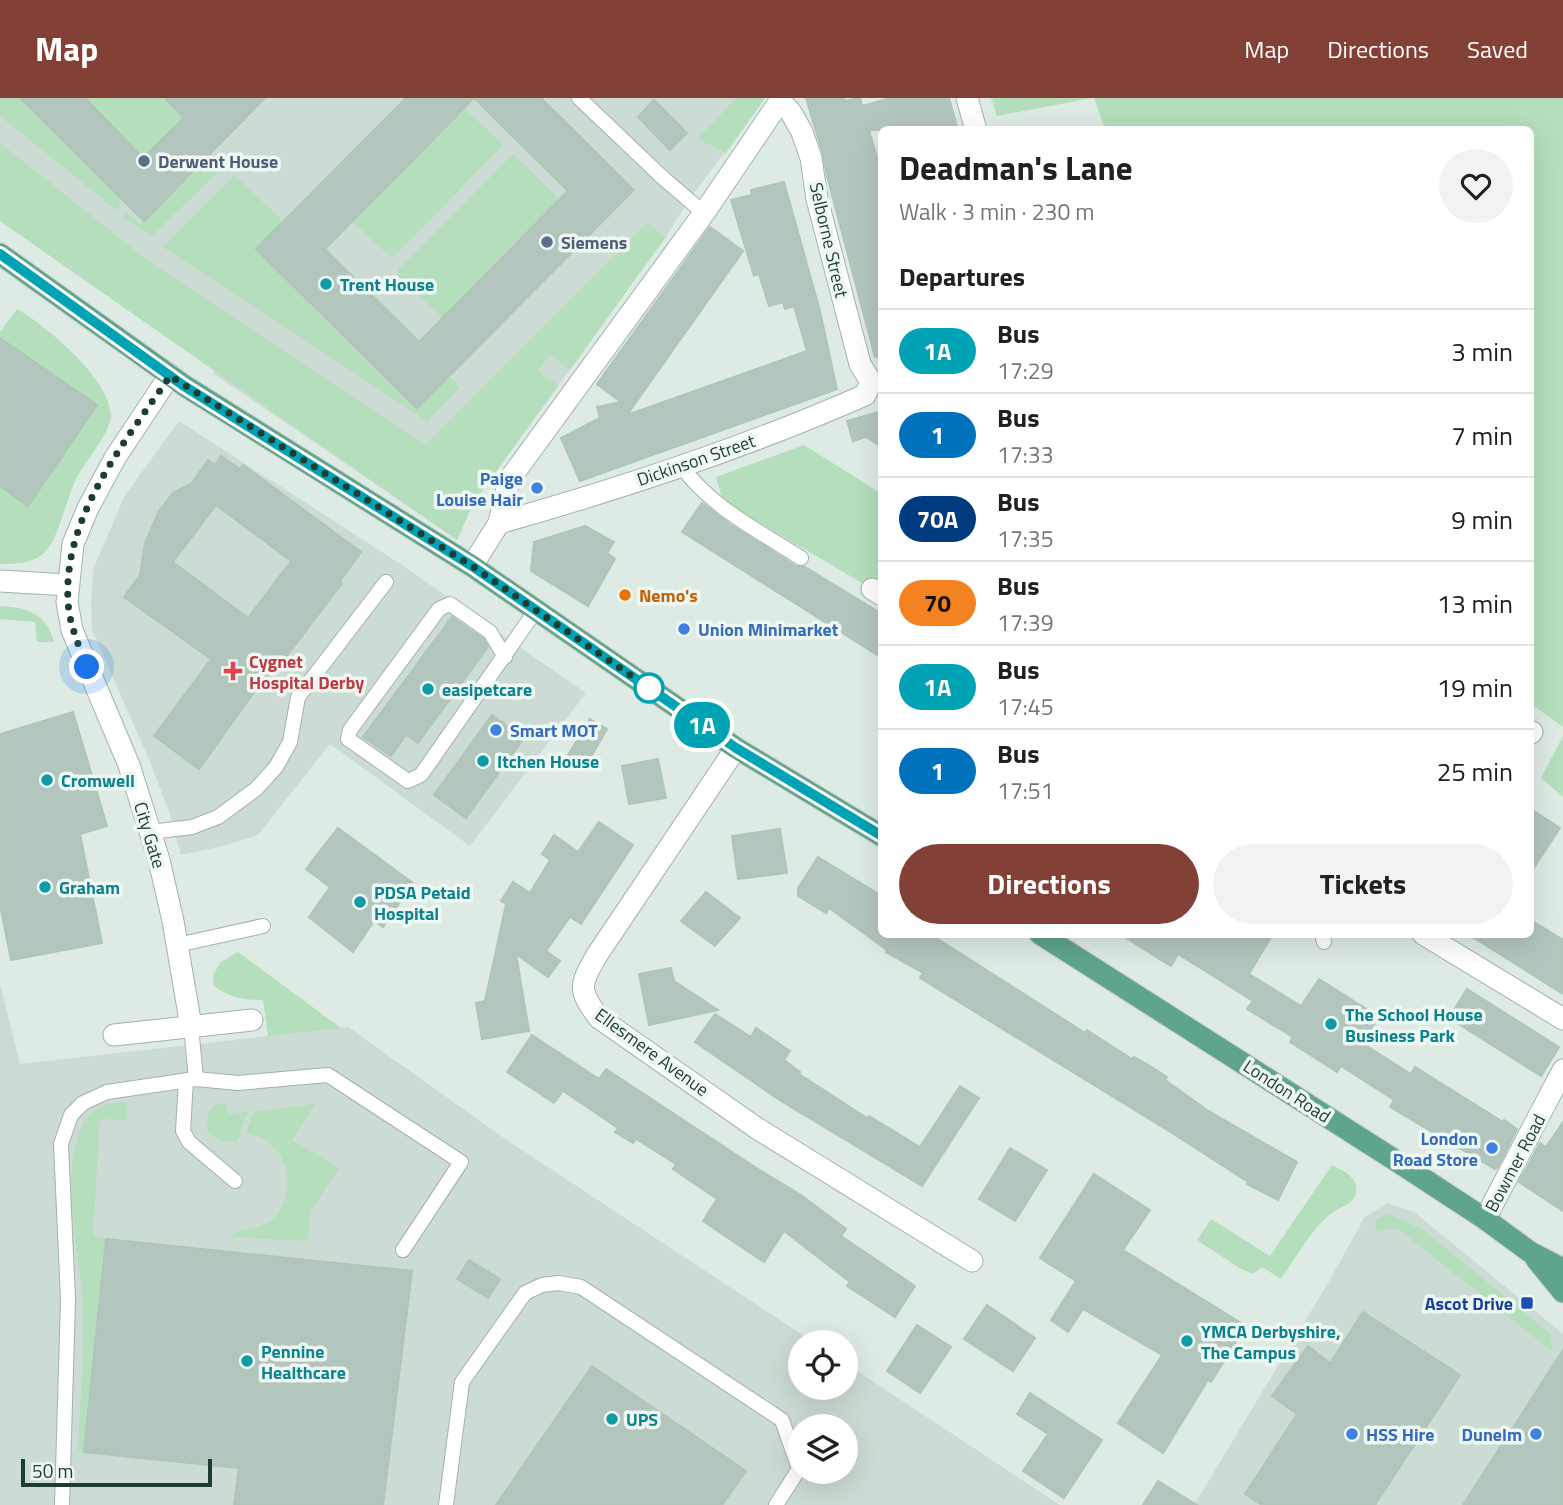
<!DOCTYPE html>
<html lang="en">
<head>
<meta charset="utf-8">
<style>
  :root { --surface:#fff; --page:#f2f2f2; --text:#202124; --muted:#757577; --line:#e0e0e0; --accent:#834036 }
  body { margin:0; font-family:"Titillium Web",sans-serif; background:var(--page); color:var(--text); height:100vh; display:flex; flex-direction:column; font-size:26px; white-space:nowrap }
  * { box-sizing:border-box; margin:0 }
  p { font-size:23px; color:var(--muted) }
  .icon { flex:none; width:38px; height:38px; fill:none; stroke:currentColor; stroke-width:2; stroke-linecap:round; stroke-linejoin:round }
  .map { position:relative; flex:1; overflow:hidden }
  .details { position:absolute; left:878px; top:28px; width:656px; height:812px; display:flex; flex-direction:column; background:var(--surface); border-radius:10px; box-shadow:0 7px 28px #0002 }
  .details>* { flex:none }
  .badge { padding:0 14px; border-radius:23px; font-size:24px; line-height:46px }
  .fabs { position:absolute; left:788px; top:1232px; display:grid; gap:14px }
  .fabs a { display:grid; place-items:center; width:70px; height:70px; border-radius:50%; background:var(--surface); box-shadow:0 7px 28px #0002; font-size:35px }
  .scale { position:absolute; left:21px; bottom:18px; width:191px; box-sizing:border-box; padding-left:7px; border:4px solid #1e3c31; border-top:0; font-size:19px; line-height:24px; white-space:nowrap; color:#1e3c31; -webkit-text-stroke:5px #eef7f2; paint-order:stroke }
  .you { position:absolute; width:35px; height:35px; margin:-18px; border:5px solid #fff; border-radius:50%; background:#1a73e8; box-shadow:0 0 0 10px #1a73e833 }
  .map>.badge { position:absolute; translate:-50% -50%; box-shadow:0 0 0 4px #fff }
  h2 { padding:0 21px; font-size:26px; line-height:63px }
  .round { display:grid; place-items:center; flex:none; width:74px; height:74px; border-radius:37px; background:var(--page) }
  .headline { display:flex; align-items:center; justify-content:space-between; height:119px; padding:0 21px }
  h1 { font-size:33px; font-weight:700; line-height:52px }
  .button { display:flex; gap:14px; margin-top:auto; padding:14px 21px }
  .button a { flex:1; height:80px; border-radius:42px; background:var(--accent); color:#fff; font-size:28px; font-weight:700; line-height:80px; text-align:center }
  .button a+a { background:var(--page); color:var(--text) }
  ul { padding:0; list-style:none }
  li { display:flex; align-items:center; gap:21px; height:84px; padding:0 21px; border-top:2px solid var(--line) }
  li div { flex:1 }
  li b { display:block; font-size:26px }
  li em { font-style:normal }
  li .badge { min-width:77px; font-weight:700; text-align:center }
  header { display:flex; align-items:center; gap:42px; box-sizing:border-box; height:98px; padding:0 35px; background:var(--accent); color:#fff }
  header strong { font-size:33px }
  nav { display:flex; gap:38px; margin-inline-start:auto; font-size:24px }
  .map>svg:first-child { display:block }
  .built { fill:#ccdbd3; fill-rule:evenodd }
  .green { fill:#b5debc }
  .building { fill:#b3c6bd; stroke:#b0c5ba; stroke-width:2; fill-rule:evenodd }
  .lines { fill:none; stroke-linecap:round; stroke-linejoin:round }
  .service-casing { stroke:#a1b3ab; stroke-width:16 }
  .minor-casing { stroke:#a1b3ab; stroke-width:23 }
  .primary-casing { stroke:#c0c8c5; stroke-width:23 }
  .service { stroke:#fff; stroke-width:14 }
  .minor { stroke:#fff; stroke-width:21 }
  .primary { stroke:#5fa48c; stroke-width:21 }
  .line-casing { stroke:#fff; stroke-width:16 }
  .line { stroke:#00a3b4; stroke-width:10 }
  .walk { stroke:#1e3c31; stroke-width:7; stroke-dasharray:0 12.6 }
  .service-dot { fill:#5c6f8a; stroke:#eef7f2; stroke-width:2.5 }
  .culture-dot { fill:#0f9aa8; stroke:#eef7f2; stroke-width:2.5 }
  .shop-dot { fill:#3f7fe0; stroke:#eef7f2; stroke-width:2.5 }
  .food-dot { fill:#e8710a; stroke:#eef7f2; stroke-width:2.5 }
  .health-dot { fill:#e0444e; stroke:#eef7f2; stroke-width:2.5 }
  .stop-dot { fill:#fff; stroke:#00a3b4; stroke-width:3.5 }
  .transit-dot { fill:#1a4fb4; stroke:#eef7f2; stroke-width:2.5 }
  .labels { text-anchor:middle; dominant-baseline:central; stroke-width:7; stroke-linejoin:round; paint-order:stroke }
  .service-label { font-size:18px; font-weight:bold; fill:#4e5e75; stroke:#eef7f2; text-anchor:start }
  .street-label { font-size:18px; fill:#1e3c31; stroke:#eef7f2 }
  .culture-label { font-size:18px; font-weight:bold; fill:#0d838f; stroke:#eef7f2; text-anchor:start }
  .shop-label { font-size:18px; font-weight:bold; fill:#366cbe; stroke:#eef7f2; text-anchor:end }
  .food-label { font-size:18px; font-weight:bold; fill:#c56008; stroke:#eef7f2; text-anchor:start }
  .health-label { font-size:18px; font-weight:bold; fill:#be3a42; stroke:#eef7f2; text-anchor:start }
  .transit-label { font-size:18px; font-weight:bold; fill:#164399; stroke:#eef7f2; text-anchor:end }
</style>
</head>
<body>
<header>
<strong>Map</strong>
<nav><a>Map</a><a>Directions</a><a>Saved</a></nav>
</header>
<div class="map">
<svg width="1563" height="1407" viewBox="0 0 1563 1407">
  <rect width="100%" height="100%" fill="#deebe4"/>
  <!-- built -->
  <g class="built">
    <polygon points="0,0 765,0 689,102 665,140 474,404 457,442 214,276 214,272 0,123"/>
    <polygon points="179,323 399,465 586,595 470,748 330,646 258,737 223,748 181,757 170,716 148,659 92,532 91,508 93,472 124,399"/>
    <path d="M0 886 20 966 348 929 507 1042 813 1244H800V1290H845V1265L1060 1407H0ZM800 1328H845V1374H800Z"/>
    <polygon points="1387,1105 1414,1114 1563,1236 1563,1407 1194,1407 1331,1180 1364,1120"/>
  </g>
  <!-- green -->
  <g class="green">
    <polygon points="0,0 20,0 121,101 118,113 0,18"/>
    <polygon points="85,0 165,0 184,20 143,60"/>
    <polygon points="736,0 765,0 726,55 698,41"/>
    <polygon points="991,0 1092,0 997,18"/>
    <polygon points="1094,0 1563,0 1563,629 1531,606 1531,32 1105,31"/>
    <polygon points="464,10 503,47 392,160 352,123"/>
    <polygon points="0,45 146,161 426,347 648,124 665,140 570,272 550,256 538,272 546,280 559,287 473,405 457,442 0,123"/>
    <polygon points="213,55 225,67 152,138 123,120 126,115 141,126"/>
    <polygon points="513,56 560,102 443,220 396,177 399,171"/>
    <polygon points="234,77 460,289 427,323 163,149"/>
    <path d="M17 211C46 227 111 282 111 318 110 335 86 363 77 379 67 398 59 439 46 453 34 466 15 466 0 466V388L28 408 97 307 0 240V234Z"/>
    <polygon points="804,347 882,396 882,473 872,491 723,403 716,379"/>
    <path d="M0 508C27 509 47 516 54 544H37L35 524 0 521Z"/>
    <polygon points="1563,638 1563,699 1541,680"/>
    <path d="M238 854 341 930 268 938 263 902C244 902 230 900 214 888L213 877 221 864Z"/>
    <path d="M128 1004 126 1022 100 1021 93 1138 106 1141 84 1354 78 1352C80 1305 84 1258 83 1212 81 1158 58 1074 83 1026 92 1007 110 1005 128 1004Z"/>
    <path d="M225 1005 228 1016 248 1013 236 1044C211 1044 197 1031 213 1008Z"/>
    <path d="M315 1006 292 1042 339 1070 311 1112 307 1143 232 1139 237 1134C248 1131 264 1129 273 1121 296 1099 291 1055 262 1040 257 1038 251 1037 246 1035L254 1014Z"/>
    <path d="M1332 1067C1343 1073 1359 1079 1356 1094 1354 1107 1341 1108 1332 1115 1313 1128 1295 1162 1281 1181L1262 1169 1253 1176 1241 1171 1197 1142 1211 1121 1270 1158Z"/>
    <polygon points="1389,1116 1425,1133 1550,1236 1553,1254 1401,1133 1391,1130 1376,1134 1376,1121"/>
  </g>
  <!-- building -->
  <g class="building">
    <polygon points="20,0 85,0 143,60 184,20 165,0 265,0 144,123"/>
    <path d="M406 0H541L634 92 417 310 256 151ZM474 0 568 93 419 244 325 151Z"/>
    <polygon points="806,0 843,0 845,3 860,0 862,8 891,0 949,0 958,32 869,32 882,77 882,258 875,259 827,78 823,56"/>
    <polygon points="654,2 687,35 670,52 638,19"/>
    <polygon points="784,84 820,213 837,291 580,383 561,340 600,320 597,309 621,304 597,286 710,129 743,153 627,317 807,253 794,208 785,211 783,204 769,208 759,176 754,178 731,102 752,97 751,92"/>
    <polygon points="0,240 97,307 28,408 0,388"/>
    <polygon points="882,313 882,349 866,339 853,343 847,323"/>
    <path d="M221 358 240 371 243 367 361 454 340 483 342 485 274 575 271 573 255 593 199 671 154 638 211 561 124 499 140 477 145 445 159 413 173 395 192 385 208 362 215 367ZM216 407 291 463 248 520 173 464Z"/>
    <polygon points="702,405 731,427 796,468 805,469 882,516 882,560 682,434"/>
    <polygon points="585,428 614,444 607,455 615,461 588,508 531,473 534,444"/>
    <polygon points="452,519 483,541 488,549 418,645 406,637 391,658 363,639"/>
    <polygon points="73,614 107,728 80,736 102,845 11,862 0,807 0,636"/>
    <polygon points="492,617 524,640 466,720 434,697"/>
    <polygon points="590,621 607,631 588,664 579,664 568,657"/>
    <polygon points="658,661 666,700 629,706 622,668"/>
    <polygon points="1531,711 1560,730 1531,774"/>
    <polygon points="599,724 633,747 581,826 570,819 546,853 560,863 548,879 516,856 529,933 482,941 476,905 485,903 506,806 501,803 513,784 530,795 550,762 542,756 554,737 578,754"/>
    <polygon points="338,730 413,785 383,829 374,823 353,854 309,819 330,789 306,771"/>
    <polygon points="780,731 787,775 738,781 732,738"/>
    <polygon points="818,759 882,798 882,836 930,836 1085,935 1087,932 1132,961 1134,959 1150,968 1167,979 1165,982 1207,1012 1297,1064 1278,1102 1247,1086 1248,1084 1172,1035 920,880 923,875 886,854 887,852 829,810 826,815 798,798 798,790"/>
    <polygon points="706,794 740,820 715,848 681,823"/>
    <polygon points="1531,822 1563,842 1563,896 1468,836 1531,836"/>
    <polygon points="1120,836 1273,836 1249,876 1301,908 1319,881 1379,919 1362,945 1411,976 1415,969 1503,1024 1504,1022 1517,1031 1498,1069 1495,1071 1390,1009 1394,1002 1341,968 1337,974 1290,944 1293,939 1247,911 1253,903 1178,856 1171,868"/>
    <polygon points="671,870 674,883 718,912 649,927 639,876"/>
    <polygon points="1467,891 1559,949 1541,978 1449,920"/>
    <polygon points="715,916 751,939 756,930 790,953 784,962 800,974 799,976 867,1020 869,1018 920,1049 960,988 979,1000 922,1088 781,1003 695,944"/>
    <polygon points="532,937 599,981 606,971 758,1071 801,1097 846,1131 841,1138 915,1188 895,1219 847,1188 850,1184 784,1133 764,1164 703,1123 717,1101 673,1071 676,1066 636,1041 633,1045 615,1034 618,1030 563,993 554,1005 507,974"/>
    <polygon points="1563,1024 1563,1113 1519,1084 1540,1045 1546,1049"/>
    <polygon points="1010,1050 1047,1072 1015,1123 979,1101"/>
    <polygon points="1094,1076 1150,1112 1123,1152 1246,1228 1211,1284 1208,1282 1163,1355 1118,1325 1162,1257 1083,1211 1068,1234 1051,1222 1076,1183 1040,1160"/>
    <polygon points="106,1141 412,1173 383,1407 234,1407 239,1370 84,1354"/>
    <polygon points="469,1162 500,1181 488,1200 457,1181"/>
    <polygon points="987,1207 1035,1240 1013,1273 964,1241"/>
    <polygon points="1363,1214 1460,1277 1375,1407 1262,1407 1245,1396 1297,1316 1272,1298 1308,1248 1330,1265"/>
    <polygon points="917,1227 951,1249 920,1295 887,1273"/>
    <polygon points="1563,1252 1563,1407 1463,1407"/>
    <polygon points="592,1268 746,1373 722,1407 496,1407"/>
    <polygon points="1030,1295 1102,1342 1064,1400 1023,1373 1048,1336 1017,1316"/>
    <polygon points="1158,1383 1197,1407 1143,1407"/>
  </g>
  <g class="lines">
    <!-- service casing -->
    <g class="service-casing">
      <g id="service">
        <polyline points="579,0 662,79 704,115"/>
        <path d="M682 369C711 409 759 433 801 460"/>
        <polyline points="505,559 490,534 450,506 439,511 350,632 348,641 408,683 421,677 536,512"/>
        <polyline points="150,734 192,729 218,719 256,691 276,669 290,644 298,599 386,484"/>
        <polyline points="1322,836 1324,844"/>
        <polyline points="177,847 263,828"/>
        <polyline points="191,928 196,981"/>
        <polyline points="186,982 183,1033 189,1044 235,1083"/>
        <polyline points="62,1407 68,1201 61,1046 71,1017 83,1005 107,994 196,981 238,985 328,977 461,1064 403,1152"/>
        <polyline points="446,1407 462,1284 525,1195 542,1187 559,1185 581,1189 782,1322 799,1371 776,1407"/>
      </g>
    </g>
    <!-- minor casing -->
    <g class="minor-casing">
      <g id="minor">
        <polyline points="967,0 976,32"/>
        <polyline points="780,4 790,13 802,34 811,60 817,101 860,266 871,284"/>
        <polyline points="170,277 115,360 88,410 73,446 67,504 72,532 129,667 159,762 173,823 191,928"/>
        <path d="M499 425C623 390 747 349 865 297L871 284"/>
        <polyline points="472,468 499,425 509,382 704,115 782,0"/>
        <polyline points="0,483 68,487"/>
        <polyline points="872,491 882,497"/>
        <polyline points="1531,635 1532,634"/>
        <path d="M736 650 597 857C580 887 577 891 599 920L758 1031 972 1163"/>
        <polyline points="1423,836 1563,921"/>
        <polyline points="114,937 252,922"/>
        <polyline points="1485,1121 1563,972"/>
      </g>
    </g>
    <!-- primary casing -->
    <g class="primary-casing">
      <g id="primary">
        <polyline points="0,156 185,288 472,468 736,650 882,738"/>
        <polyline points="1040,836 1398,1064 1485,1121 1530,1154 1563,1171"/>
        <polyline points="1536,1161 1563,1194"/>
      </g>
    </g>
    <!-- service -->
    <use href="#service" class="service"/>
    <!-- minor -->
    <use href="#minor" class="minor"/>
    <!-- primary -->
    <use href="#primary" class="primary"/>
  </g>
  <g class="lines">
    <!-- line casing -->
    <g class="line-casing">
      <polyline id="line" points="0,156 184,288 472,468 736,650 882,738"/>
    </g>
    <!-- line -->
    <use href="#line" class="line"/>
    <!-- walk -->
    <path class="walk" d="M87 569C79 548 69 526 68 503 63 418 125 344 170 278L472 468 649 590"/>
  </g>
  <!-- markers -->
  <g class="service-dot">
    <circle cx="144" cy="63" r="7"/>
    <circle cx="547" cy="144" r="7"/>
  </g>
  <g class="culture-dot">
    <circle cx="326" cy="186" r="7"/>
    <circle cx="428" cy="591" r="7"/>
    <circle cx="483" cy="663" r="7"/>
    <circle cx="47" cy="682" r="7"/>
    <circle cx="45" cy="789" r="7"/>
    <circle cx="360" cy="804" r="7"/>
    <circle cx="1331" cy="926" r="7"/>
    <circle cx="1187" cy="1243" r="7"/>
    <circle cx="247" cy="1263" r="7"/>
    <circle cx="612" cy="1321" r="7"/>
  </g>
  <g class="shop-dot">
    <circle cx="537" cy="390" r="7"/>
    <circle cx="684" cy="531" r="7"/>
    <circle cx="496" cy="632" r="7"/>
    <circle cx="1492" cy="1050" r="7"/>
    <circle cx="1352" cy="1336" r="7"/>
    <circle cx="1536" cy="1336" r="7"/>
  </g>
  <circle class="food-dot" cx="625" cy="497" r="7"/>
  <path class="health-dot" d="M229.5 562.5h7v7h7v7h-7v7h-7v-7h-7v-7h7z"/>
  <circle class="stop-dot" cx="649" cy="590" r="14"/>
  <rect class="transit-dot" x="1520" y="1198" width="14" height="14" rx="3.5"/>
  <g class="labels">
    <!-- service labels -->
    <g class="service-label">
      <text x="158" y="63">Derwent House</text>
      <text x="561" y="144">Siemens</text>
    </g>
    <!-- street labels -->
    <g class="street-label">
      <text transform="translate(829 142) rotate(77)">Selborne Street</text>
      <text transform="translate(696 362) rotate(-19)">Dickinson Street</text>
      <text transform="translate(150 737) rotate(73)">City Gate</text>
      <text transform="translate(652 954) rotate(36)">Ellesmere Avenue</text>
      <text transform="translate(1287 993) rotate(33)">London Road</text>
      <text transform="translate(1515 1065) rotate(-62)">Bowmer Road</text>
    </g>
    <!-- culture labels -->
    <g class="culture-label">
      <text x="340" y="186">Trent House</text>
      <text x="442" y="591">easipetcare</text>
      <text x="497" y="663">Itchen House</text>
      <text x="61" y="682">Cromwell</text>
      <text x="59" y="789">Graham</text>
      <text x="374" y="794">PDSA Petaid<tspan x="374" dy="21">Hospital</tspan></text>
      <text x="1345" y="916">The School House<tspan x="1345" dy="21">Business Park</tspan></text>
      <text x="1201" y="1233">YMCA Derbyshire,<tspan x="1201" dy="21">The Campus</tspan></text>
      <text x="261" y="1253">Pennine<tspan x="261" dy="21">Healthcare</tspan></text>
      <text x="626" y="1321">UPS</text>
    </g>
    <!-- shop labels -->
    <g class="shop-label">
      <text x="523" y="380">Paige<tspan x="523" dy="21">Louise Hair</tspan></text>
      <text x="698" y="531" text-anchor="start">Union Minimarket</text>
      <text x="510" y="632" text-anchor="start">Smart MOT</text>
      <text x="1478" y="1040">London<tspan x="1478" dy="21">Road Store</tspan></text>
      <text x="1366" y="1336" text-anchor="start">HSS Hire</text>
      <text x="1522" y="1336">Dunelm</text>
    </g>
    <!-- food labels -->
    <g class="food-label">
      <text x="639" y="497">Nemo's</text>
    </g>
    <!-- health labels -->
    <g class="health-label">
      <text x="249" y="563">Cygnet<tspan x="249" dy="21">Hospital Derby</tspan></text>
    </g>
    <!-- transit labels -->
    <g class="transit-label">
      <text x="1513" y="1205">Ascot Drive</text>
    </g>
  </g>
</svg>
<div class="fabs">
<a><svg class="icon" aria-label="locate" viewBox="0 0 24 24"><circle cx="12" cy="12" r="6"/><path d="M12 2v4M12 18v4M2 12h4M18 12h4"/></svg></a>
<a><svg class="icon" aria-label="layers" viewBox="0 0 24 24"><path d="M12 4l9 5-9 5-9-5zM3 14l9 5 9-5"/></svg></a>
</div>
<div class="scale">50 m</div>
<div class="you" style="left:87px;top:569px"></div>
<b class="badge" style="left:702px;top:627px;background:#00a3b4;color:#fff">1A</b>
<section class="details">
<div class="headline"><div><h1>Deadman's Lane</h1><p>Walk · 3 min · 230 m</p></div><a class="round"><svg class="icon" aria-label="heart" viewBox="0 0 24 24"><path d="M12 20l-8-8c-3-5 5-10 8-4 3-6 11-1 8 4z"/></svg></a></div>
<h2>Departures</h2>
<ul>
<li><span class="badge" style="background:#00a3b4;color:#fff">1A</span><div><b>Bus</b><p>17:29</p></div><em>3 min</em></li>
<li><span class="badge" style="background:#0072bc;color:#fff">1</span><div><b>Bus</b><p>17:33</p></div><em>7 min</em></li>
<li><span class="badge" style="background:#003b80;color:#fff">70A</span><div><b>Bus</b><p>17:35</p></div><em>9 min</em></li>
<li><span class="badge" style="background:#f58220;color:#111">70</span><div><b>Bus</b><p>17:39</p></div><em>13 min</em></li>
<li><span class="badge" style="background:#00a3b4;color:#fff">1A</span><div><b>Bus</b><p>17:45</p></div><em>19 min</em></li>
<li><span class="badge" style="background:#0072bc;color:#fff">1</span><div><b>Bus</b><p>17:51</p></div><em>25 min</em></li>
</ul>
<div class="button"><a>Directions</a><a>Tickets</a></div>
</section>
</div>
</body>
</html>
